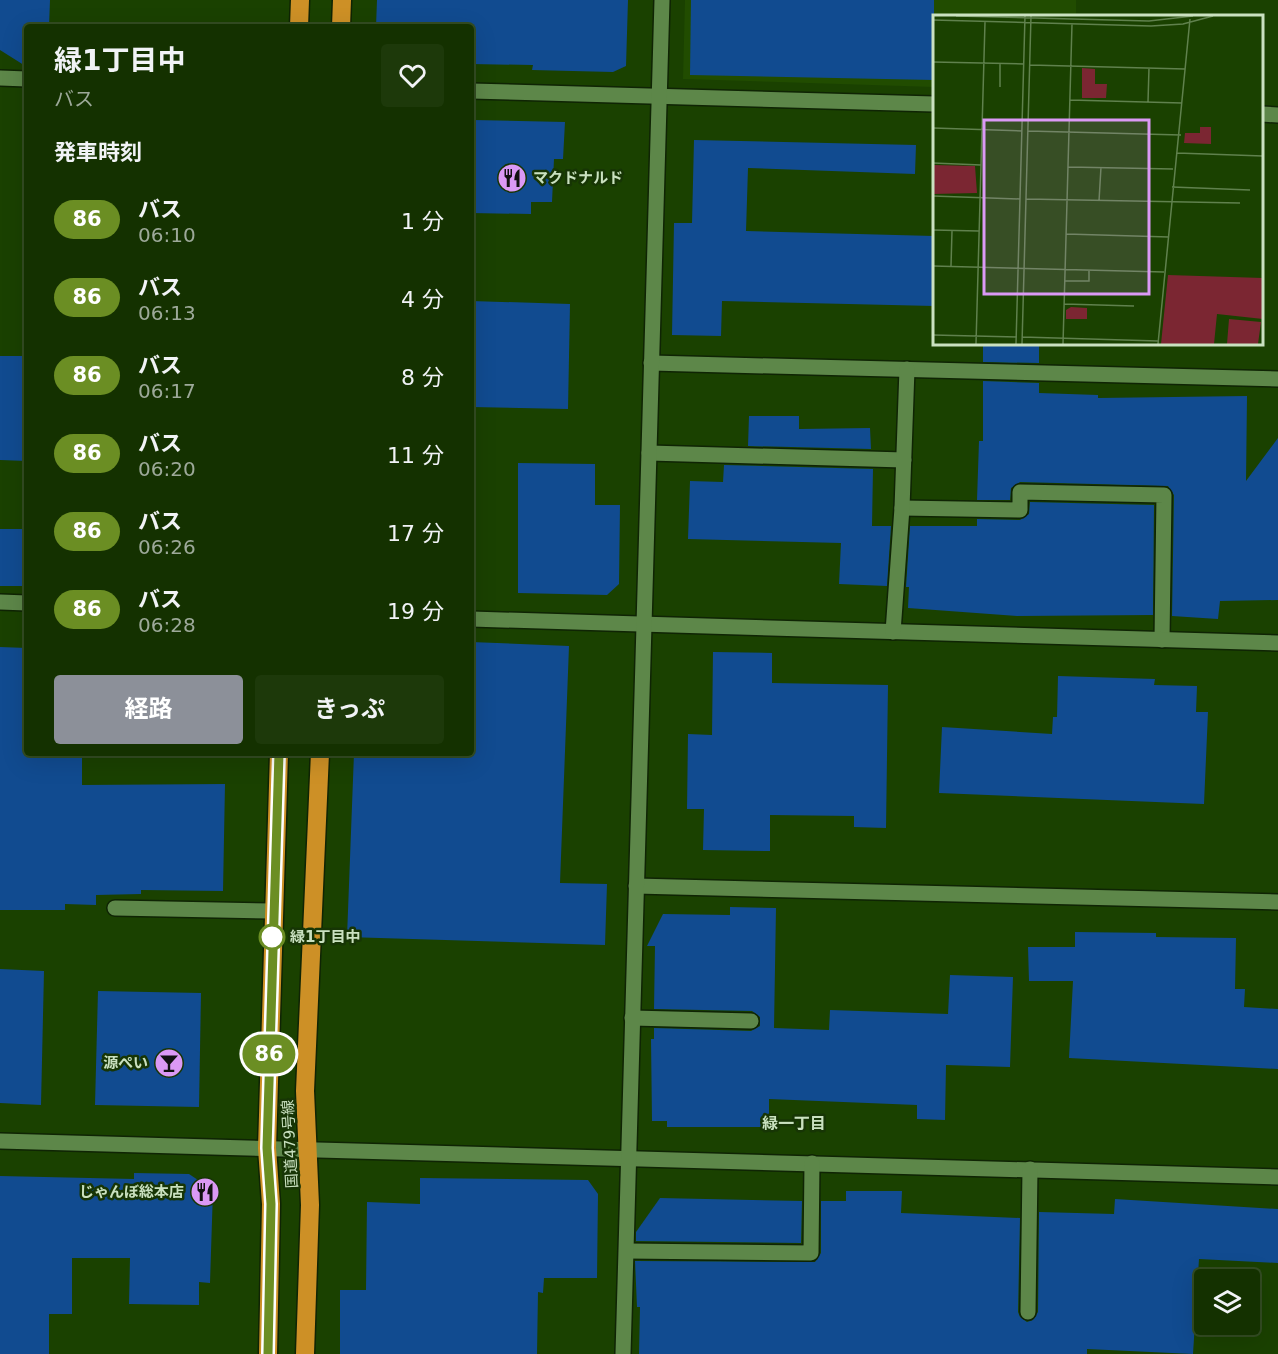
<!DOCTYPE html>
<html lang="ja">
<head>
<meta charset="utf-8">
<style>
  :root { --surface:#143100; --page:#1d390a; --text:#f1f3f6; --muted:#9da999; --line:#334c22; --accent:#8c9099 }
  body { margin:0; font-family:"DejaVu Sans","Noto Sans JP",sans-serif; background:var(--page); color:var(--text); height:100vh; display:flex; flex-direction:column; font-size:22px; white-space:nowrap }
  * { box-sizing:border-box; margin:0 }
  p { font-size:20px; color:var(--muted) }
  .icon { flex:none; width:33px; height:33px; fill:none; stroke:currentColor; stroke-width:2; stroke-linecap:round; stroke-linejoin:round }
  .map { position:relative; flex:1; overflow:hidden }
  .panel { position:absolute; left:24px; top:24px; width:450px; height:732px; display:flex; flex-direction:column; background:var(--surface); border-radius:6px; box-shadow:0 6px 24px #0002,0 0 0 2px var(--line) }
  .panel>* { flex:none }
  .badge { padding:0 12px; border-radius:20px; font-size:21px; line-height:39px }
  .tools { position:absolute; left:1194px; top:1269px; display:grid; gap:12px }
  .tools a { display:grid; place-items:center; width:66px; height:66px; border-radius:6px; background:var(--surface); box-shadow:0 6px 24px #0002,0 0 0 2px var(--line); font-size:30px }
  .map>.badge { position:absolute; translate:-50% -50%; box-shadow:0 0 0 3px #fff }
  h2 { padding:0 30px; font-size:22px; line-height:54px }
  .round { display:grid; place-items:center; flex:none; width:63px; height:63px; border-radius:6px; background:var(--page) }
  .overview { display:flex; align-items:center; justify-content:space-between; height:102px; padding:0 30px }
  h1 { font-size:28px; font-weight:700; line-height:45px }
  .action { display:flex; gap:12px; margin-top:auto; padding:12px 30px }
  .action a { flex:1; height:69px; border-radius:6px; background:var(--accent); color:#fff; font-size:24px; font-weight:700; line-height:69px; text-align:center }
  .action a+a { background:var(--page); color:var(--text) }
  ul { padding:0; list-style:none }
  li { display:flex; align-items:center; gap:18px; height:78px; padding:0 30px }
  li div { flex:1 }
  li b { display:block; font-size:22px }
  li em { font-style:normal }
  li .badge { min-width:66px; font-weight:700; text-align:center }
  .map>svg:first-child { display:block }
  .built { fill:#214c00 }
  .building { fill:#114b90 }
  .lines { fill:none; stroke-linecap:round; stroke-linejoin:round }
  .lane-casing { stroke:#0f2404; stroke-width:18 }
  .street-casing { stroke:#0f2404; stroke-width:18 }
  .highway-casing { stroke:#0f2404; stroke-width:21 }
  .lane { stroke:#5d8749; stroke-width:15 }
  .street { stroke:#5d8749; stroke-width:15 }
  .highway { stroke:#cd9026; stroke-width:18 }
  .line-casing { stroke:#fff; stroke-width:14 }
  .line { stroke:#6b8e23; stroke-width:9 }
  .stop-dot { fill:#fff; stroke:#6b8e23; stroke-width:3 }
  .labels { text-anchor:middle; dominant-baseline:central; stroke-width:5; stroke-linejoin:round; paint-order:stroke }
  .poi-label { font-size:15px; font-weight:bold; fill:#cae1c0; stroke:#173505; text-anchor:end }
  .stop-label { font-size:15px; font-weight:bold; fill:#cae1c0; stroke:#173505; text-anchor:start }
  .street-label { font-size:15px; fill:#cae1c0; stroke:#173505 }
  .neighbourhood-label { font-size:16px; font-weight:bold; fill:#cae1c0; stroke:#173505 }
  .inset-road { fill:none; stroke:#60814d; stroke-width:1.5 }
  .view { fill:#db99f5; fill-opacity:0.15; stroke:#db99f5; stroke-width:3 }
  .inset-edge { fill:none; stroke:#cae1c0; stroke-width:3 }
</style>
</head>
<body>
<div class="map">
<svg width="1278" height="1354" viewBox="0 0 1278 1354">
  <rect width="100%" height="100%" fill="#1a4100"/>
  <!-- built -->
  <polygon class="built" points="685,0 1076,0 1076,16 934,16 934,87 683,79"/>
  <!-- building -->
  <g class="building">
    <polygon points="0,0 50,0 49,27 27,27 27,67 0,50"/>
    <polygon points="377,0 628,0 626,66 613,72 532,70 533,65 471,64 471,27 376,27"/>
    <polygon points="691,0 934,0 934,80 690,75"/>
    <polygon points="473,120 565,122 563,159 554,159 552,202 531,202 531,214 471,213"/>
    <polygon points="694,140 916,145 915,174 748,168 746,231 934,236 934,306 722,301 721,336 672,335 674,223 692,223"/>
    <polygon points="471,301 570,304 568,409 471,407"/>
    <polygon points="983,344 1039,344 1039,363 983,362"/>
    <polygon points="0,356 27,356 27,461 0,460"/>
    <polygon points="983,381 1039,383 1039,393 1098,395 1098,398 1247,396 1246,481 1278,438 1278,600 1220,601 1218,619 1172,616 1174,495 1168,486 1020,482 1011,488 1010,500 977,500 979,441 983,441"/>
    <polygon points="749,416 799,416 799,429 870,428 871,449 748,446"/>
    <polygon points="518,463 595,464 595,505 620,505 619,584 607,595 518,593"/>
    <polygon points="724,465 873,469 872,526 891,526 887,586 839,584 841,543 688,539 690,481 723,482"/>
    <polygon points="1030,502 1154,505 1153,615 1017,616 908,608 909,587 906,587 910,526 977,526 977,519 1020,520 1029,514"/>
    <rect x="0" y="529" width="27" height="57"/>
    <polygon points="471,642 569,646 560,883 607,884 605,945 347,937 354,753 471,753"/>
    <polygon points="0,647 27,648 27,753 82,753 82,785 225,784 223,891 141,890 141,894 96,895 96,905 65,904 65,910 0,910"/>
    <polygon points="713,652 772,653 772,683 888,685 886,828 854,827 854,816 770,815 770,851 703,850 704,809 687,809 688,734 712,735"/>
    <polygon points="1058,676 1155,679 1154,685 1197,686 1196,712 1208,712 1204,804 939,793 942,727 1052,734 1053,717 1057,717"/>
    <polygon points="730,907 776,908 774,1028 829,1030 830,1010 948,1014 950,975 1013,977 1010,1067 946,1065 945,1120 917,1119 917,1105 769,1099 769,1127 667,1127 667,1121 652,1121 651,1039 654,1039 654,1028 751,1031 760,1026 760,1017 752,1011 654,1009 655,946 647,946 663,914 730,915"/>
    <polygon points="1075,932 1156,933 1156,937 1236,938 1235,989 1245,989 1244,1007 1278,1009 1278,1069 1069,1058 1073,981 1029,981 1028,947 1075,947"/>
    <polygon points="0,969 44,971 41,1105 0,1103"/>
    <polygon points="98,991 201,993 199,1107 95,1105"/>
    <polygon points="134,1173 189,1174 213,1190 210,1283 199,1282 199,1305 129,1304 130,1258 72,1258 72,1314 49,1314 49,1354 0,1354 0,1176 134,1179"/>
    <polygon points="420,1178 588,1180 598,1194 597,1278 544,1278 543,1293 538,1292 537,1354 340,1354 340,1290 366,1290 367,1202 420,1204"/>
    <polygon points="846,1191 902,1191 901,1213 1020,1218 1018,1312 1020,1317 1027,1322 1033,1320 1038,1312 1039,1212 1114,1214 1115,1199 1278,1209 1278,1263 1199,1259 1193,1354 1087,1349 1087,1354 639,1354 640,1307 637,1307 635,1261 815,1262 821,1253 821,1201 846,1201"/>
    <polygon points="660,1198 802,1201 801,1243 636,1241 636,1232"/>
  </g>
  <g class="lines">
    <!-- lane casing -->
    <g class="lane-casing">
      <g id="lane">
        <polyline points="649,453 904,460"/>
        <polyline points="902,508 1020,510 1020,492 1164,495 1162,640"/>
        <polyline points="115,908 272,911"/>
        <polyline points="632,1018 751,1021"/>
      </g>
    </g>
    <!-- street casing -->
    <g class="street-casing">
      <g id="street">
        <polyline points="0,78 27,79"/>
        <polyline points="471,91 934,104"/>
        <polyline points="1262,114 1278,115"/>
        <polyline points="651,363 1278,379"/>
        <polyline points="0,602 27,603"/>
        <polyline points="471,619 1278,643"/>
        <polyline points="893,632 902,508 907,369"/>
        <polyline points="636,886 1278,902"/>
        <polyline points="0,1141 1278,1177"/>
        <polyline points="627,1251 811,1253 812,1163"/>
        <polyline points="1028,1312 1030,1169"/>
        <polyline points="623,1354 662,0"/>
      </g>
    </g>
    <!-- highway casing -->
    <g class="highway-casing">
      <g id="highway">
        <polyline points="299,27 300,0"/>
        <polyline points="341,27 342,0"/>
        <polyline points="268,1354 271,1204 267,1148 279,753"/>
        <polyline points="305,1354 310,1205 305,1091 320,753"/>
      </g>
    </g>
    <!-- lane -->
    <use href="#lane" class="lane"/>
    <!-- street -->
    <use href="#street" class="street"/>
    <!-- highway -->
    <use href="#highway" class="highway"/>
  </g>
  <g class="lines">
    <!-- line casing -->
    <g class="line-casing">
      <polyline id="line" points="268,1354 271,1204 267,1148 279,753"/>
    </g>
    <!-- line -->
    <use href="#line" class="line"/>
  </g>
  <!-- icons -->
  <defs>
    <g id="restaurant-disc" transform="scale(1.5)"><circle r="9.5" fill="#db99f5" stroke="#173505"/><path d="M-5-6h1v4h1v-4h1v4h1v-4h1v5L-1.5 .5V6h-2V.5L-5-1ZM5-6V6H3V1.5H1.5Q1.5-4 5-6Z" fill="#111"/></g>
    <g id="bar-disc" transform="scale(1.5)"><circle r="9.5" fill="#db99f5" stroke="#173505"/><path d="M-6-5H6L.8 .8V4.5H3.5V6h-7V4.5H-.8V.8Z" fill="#111"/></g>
  </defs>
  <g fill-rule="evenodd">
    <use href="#restaurant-disc" x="512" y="178"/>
    <use href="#bar-disc" x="169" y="1063"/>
    <use href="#restaurant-disc" x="205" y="1192"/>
  </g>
  <!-- markers -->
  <circle class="stop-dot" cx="272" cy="937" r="12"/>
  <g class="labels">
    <!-- poi labels -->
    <g class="poi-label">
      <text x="533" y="178" text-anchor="start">マクドナルド</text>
      <text x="148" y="1063">源ぺい</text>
      <text x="184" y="1192">じゃんぼ総本店</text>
    </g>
    <!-- stop labels -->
    <g class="stop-label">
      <text x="290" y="937">緑1丁目中</text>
    </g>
    <!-- street labels -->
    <g class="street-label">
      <text transform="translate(290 1144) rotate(-93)">国道479号線</text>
    </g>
    <!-- neighbourhood labels -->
    <g class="neighbourhood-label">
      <text x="794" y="1123">緑一丁目</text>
    </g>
  </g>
  <!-- overview -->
  <g transform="translate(933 15)">
    <rect width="330" height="330" fill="#1a4100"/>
    <path d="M149 53 162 54V69H174L173 83H149ZM267 112H278V129L251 128 252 118H267ZM0 150 42 151 44 178 0 179ZM235 260 330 263V304L284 299 281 329H228ZM138 292 154 293V304H133V295ZM296 304 328 307 325 329H294Z" fill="#7b2632"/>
    <path class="inset-road" d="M23 1 216 6 260 1M0 5 218 11 250 9 280 1M0 47 91 49M97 50 252 54M67 72V49M137 85 249 88M215 87 216 53M0 113 89 116M95 116 248 120M244 138 330 141M0 148 48 150M135 152 240 154M239 172 317 175M0 181 87 184M93 184 307 188M166 186 168 152M0 215 46 216M133 219 236 222M0 251 231 257M18 251 19 216M132 266H156V255M131 289 201 291M0 320 84 322M89 322 225 326M43 329 52 7M83 329 92 1M89 329 98 1M130 329 139 9M225 329 257 4"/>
    <path class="view" d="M51 105H216V279H51Z"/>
    <rect width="330" height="330" class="inset-edge"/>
  </g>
</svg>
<div class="tools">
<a><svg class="icon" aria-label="layers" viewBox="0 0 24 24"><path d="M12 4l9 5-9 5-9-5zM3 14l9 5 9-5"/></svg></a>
</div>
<b class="badge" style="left:269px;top:1054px;background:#6b8e23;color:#fff">86</b>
<section class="panel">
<div class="overview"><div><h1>緑1丁目中</h1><p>バス</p></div><a class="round"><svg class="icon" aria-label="heart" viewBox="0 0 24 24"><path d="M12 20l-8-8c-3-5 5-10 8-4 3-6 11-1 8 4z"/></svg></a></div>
<h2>発車時刻</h2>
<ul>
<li><span class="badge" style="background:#6b8e23;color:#fff">86</span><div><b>バス</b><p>06:10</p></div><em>1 分</em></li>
<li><span class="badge" style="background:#6b8e23;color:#fff">86</span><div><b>バス</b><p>06:13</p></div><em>4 分</em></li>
<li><span class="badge" style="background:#6b8e23;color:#fff">86</span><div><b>バス</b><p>06:17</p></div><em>8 分</em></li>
<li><span class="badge" style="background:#6b8e23;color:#fff">86</span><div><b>バス</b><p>06:20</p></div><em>11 分</em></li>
<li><span class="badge" style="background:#6b8e23;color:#fff">86</span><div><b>バス</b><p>06:26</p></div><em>17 分</em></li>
<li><span class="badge" style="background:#6b8e23;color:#fff">86</span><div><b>バス</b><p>06:28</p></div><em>19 分</em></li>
</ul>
<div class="action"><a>経路</a><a>きっぷ</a></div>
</section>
</div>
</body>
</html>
